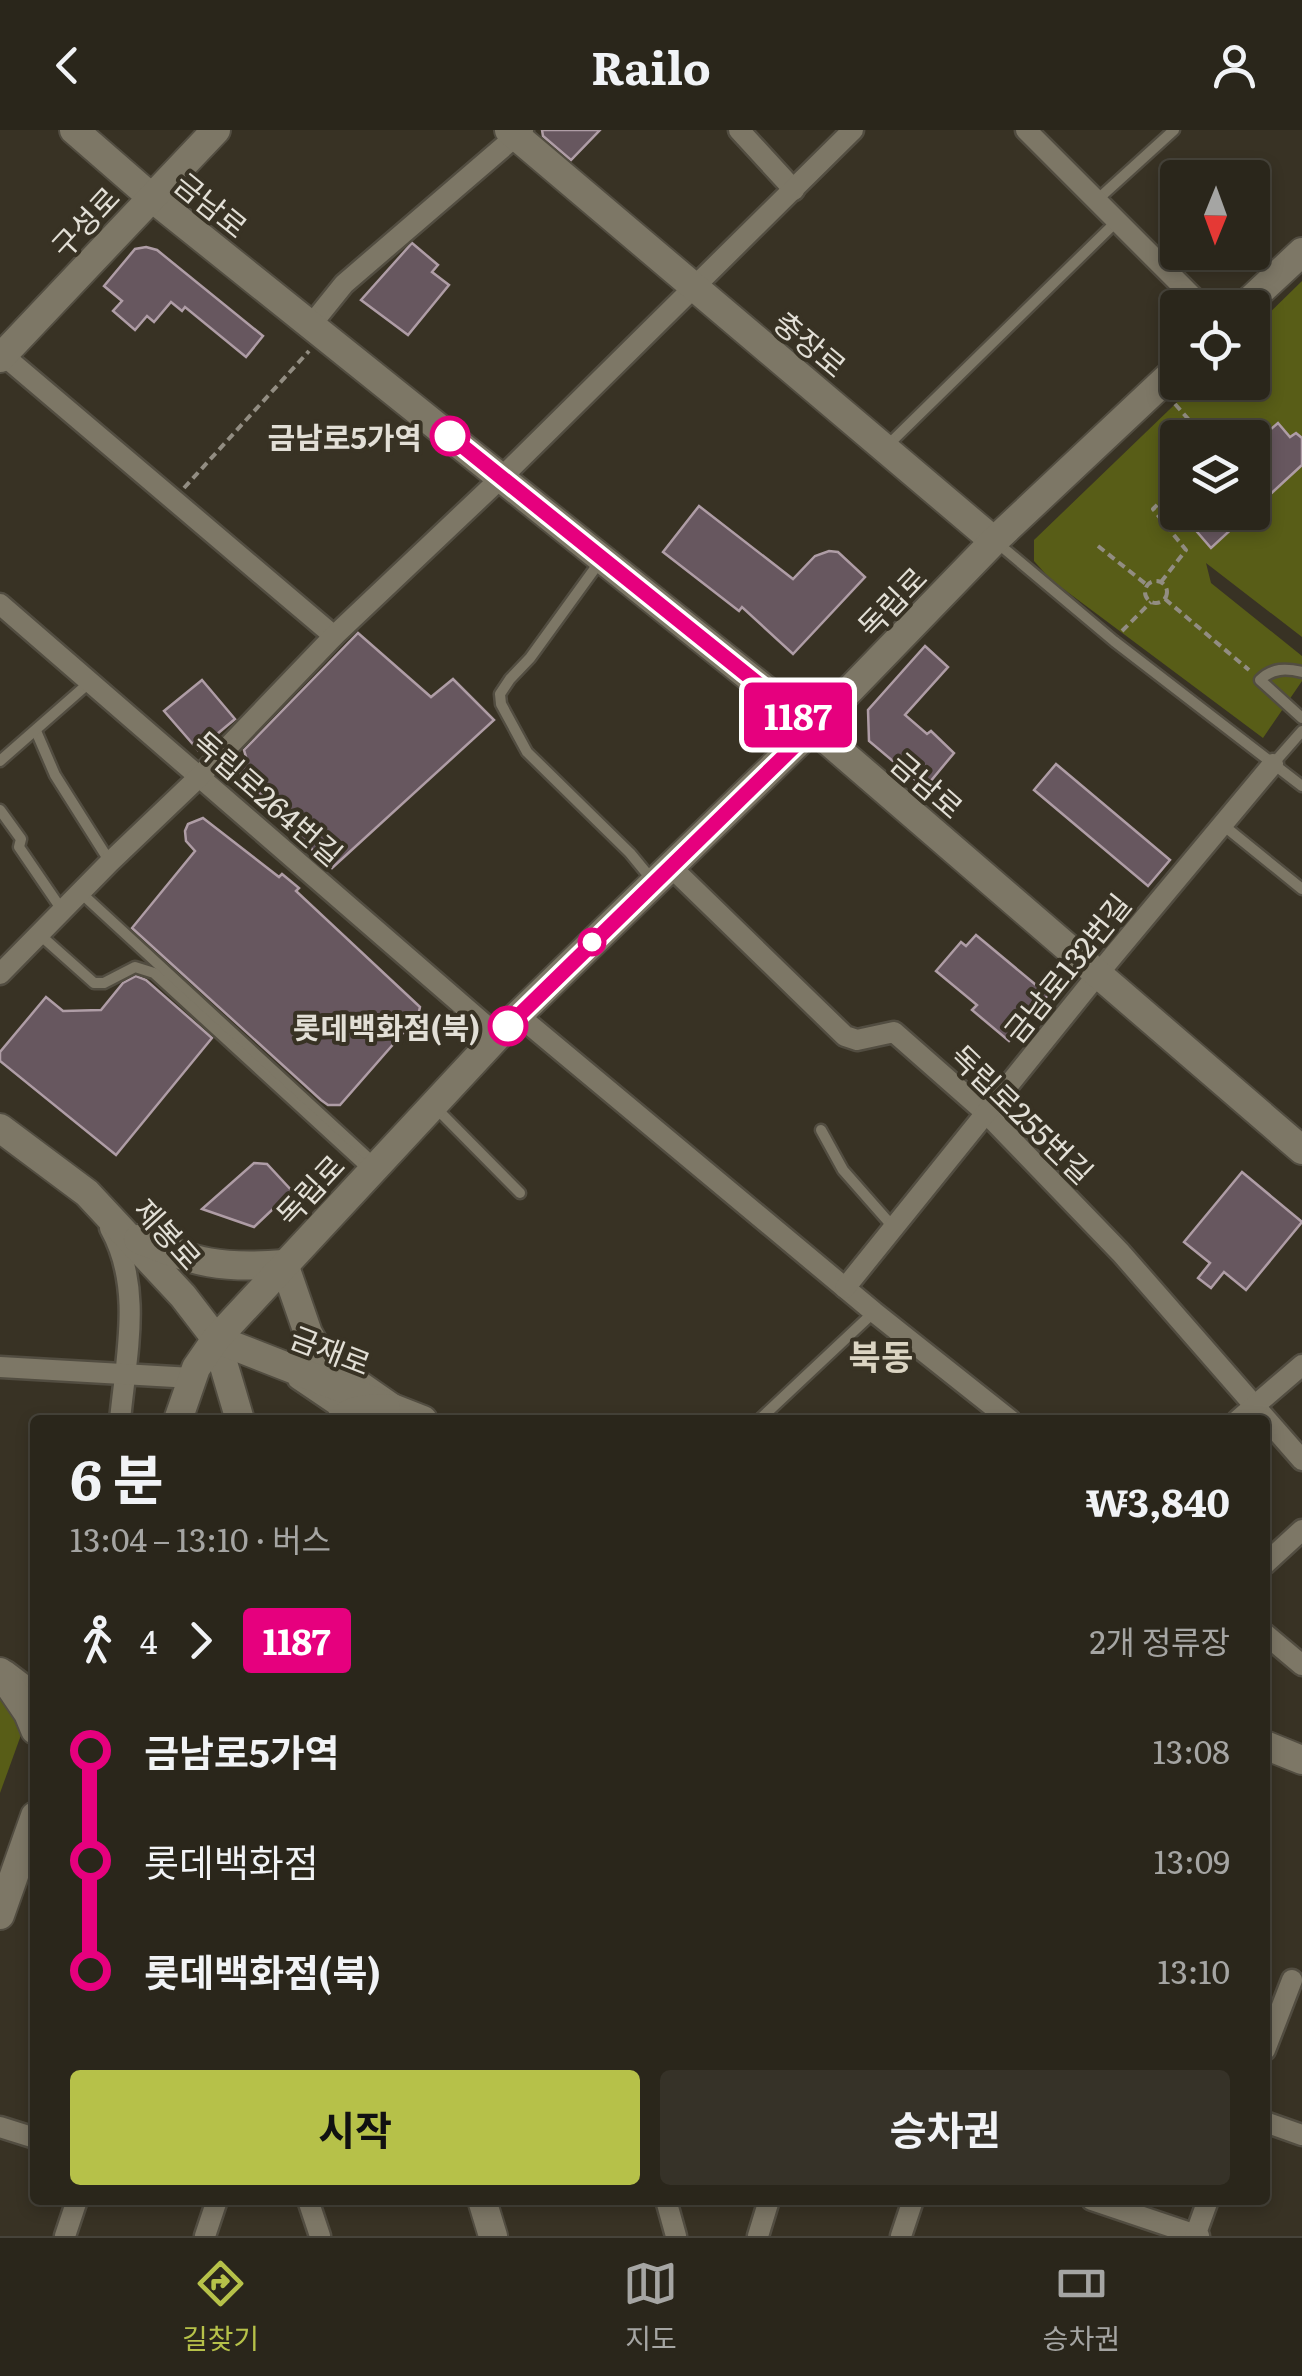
<!DOCTYPE html>
<html lang="ko">
<head>
<meta charset="utf-8">
<style>
  :root { --surface:#2a261b; --page:#363228; --text:#f1f3f6; --muted:#a5a5a3; --line:#46433a; --accent:#b6c149 }
  body { margin:0; font-family:Literata,"Noto Sans KR",serif; background:var(--page); color:var(--text); height:100vh; display:flex; flex-direction:column; font-size:38px; white-space:nowrap }
  * { box-sizing:border-box; margin:0 }
  p { font-size:32px; color:var(--muted) }
  .icon { flex:none; width:55px; height:55px; fill:none; stroke:currentColor; stroke-width:2; stroke-linecap:round; stroke-linejoin:round }
  .map { position:relative; flex:1; overflow:hidden }
  .side { position:absolute; left:30px; top:1285px; width:1240px; height:790px; display:flex; flex-direction:column; background:var(--surface); border-radius:10px; box-shadow:0 5px 15px #0003,0 0 0 2px var(--line) }
  .side>* { flex:none }
  .badge { padding:0 20px; border-radius:8px; font-size:35px; line-height:65px }
  .needle { width:65px; rotate:181deg }
  .controls { position:absolute; left:1160px; top:30px; display:grid; gap:20px }
  .controls a { display:grid; place-items:center; width:110px; height:110px; border-radius:10px; background:var(--surface); box-shadow:0 5px 15px #0003,0 0 0 2px var(--line); font-size:50px }
  .map>.badge { position:absolute; translate:-50% -50%; box-shadow:0 0 0 5px #fff }
  .legs { display:flex; align-items:center; gap:15px; height:110px; padding:0 40px; font-size:32px }
  .legs p { margin-inline-start:auto }
  .head { display:flex; align-items:center; justify-content:space-between; height:170px; padding:0 40px }
  h1 { font-size:55px; font-weight:700; line-height:75px }
  .cta { display:flex; gap:20px; margin-top:auto; padding:20px 40px }
  .cta a { flex:1; height:115px; border-radius:10px; background:var(--accent); color:#111; font-size:40px; font-weight:700; line-height:115px; text-align:center }
  .cta a+a { background:var(--page); color:var(--text) }
  ul { padding:0 40px; list-style:none }
  li { display:flex; align-items:center; gap:35px; height:110px; font-size:38px }
  li i { display:grid; place-items:center; width:15px; height:100%; margin:0 12px; background:currentColor }
  li i::after { content:''; width:25px; height:25px; margin:-12px; border:8px solid; border-radius:50%; background:var(--surface) }
  li p { margin-inline-start:auto }
  li:first-child i { background:linear-gradient(#0000 50%,currentColor 0) }
  li:last-child i { background:linear-gradient(currentColor 50%,#0000 0) }
  header { display:flex; justify-content:space-between; align-items:center; height:130px; padding:0 40px; background:var(--surface); font-size:45px; font-weight:700 }
  .menu { display:flex; justify-content:space-around; align-items:center; height:140px; border-top:2px solid var(--line); background:var(--surface); font-size:28px; color:var(--muted) }
  .menu a { display:grid; justify-items:center; gap:5px }
  .menu .current { color:var(--accent) }
  .map>svg:first-child { display:block }
  .green { fill:#585d17; fill-rule:evenodd }
  .building { fill:#67575f; stroke:#af9da6; stroke-width:2.5 }
  .lines { fill:none; stroke-linecap:round; stroke-linejoin:round }
  .lane-casing { stroke:#524d41; stroke-width:15 }
  .street-casing { stroke:#524d41; stroke-width:25 }
  .secondary-casing { stroke:#524d41; stroke-width:32 }
  .path { stroke:#928d82; stroke-width:4; stroke-dasharray:8 5; stroke-linecap:butt }
  .lane { stroke:#7d7766; stroke-width:10 }
  .street { stroke:#7d7766; stroke-width:20 }
  .secondary { stroke:#7d7766; stroke-width:28 }
  .line-1-casing { stroke:#fff; stroke-width:22 }
  .line-1 { stroke:#e6007e; stroke-width:15 }
  .stop-1-dot { fill:#fff; stroke:#e6007e; stroke-width:5 }
  .labels { text-anchor:middle; dominant-baseline:central; stroke-width:8; stroke-linejoin:round; paint-order:stroke }
  .street-label { font-size:30px; fill:#e2dfd6; stroke:#383224 }
  .stop-label { font-size:30px; font-weight:bold; fill:#e2dfd6; stroke:#383224; text-anchor:end }
  .quarter-label { font-size:35px; font-weight:bold; fill:#dbd4c2; stroke:#383224 }
</style>
</head>
<body>
<header><svg class="icon" aria-label="back" viewBox="0 0 24 24"><path d="M15 5l-7 7 7 7"/></svg>Railo<svg class="icon" aria-label="person" viewBox="0 0 24 24"><circle cx="12" cy="8" r="4"/><path d="M4 21q1-7 8-7t8 7"/></svg></header>
<div class="map">
<svg width="1302" height="2106" viewBox="0 0 1302 2106">
  <rect width="100%" height="100%" fill="#383224"/>
  <!-- green -->
  <g class="green">
    <path d="M1302 151V507L1206 433 1211 453 1302 526V551L1263 608 1050 449 1034 431V410L1197 253 1252 252 1253 199ZM1178 308H1252V382H1178Z"/>
    <polygon points="0,1563 22,1591 21,1605 0,1663"/>
  </g>
  <!-- building -->
  <g class="building">
    <polygon points="542,0 600,0 571,30 543,6"/>
    <polygon points="412,113 438,135 432,142 449,155 408,205 361,170"/>
    <polygon points="146,117 157,120 263,206 246,227 185,177 182,181 171,172 154,192 147,186 135,200 113,181 122,171 104,156 135,119"/>
    <polygon points="1278,293 1290,307 1296,303 1302,308 1302,335 1252,381 1252,315"/>
    <polygon points="699,376 793,449 815,426 829,421 838,422 865,447 793,524 742,477 739,481 663,422"/>
    <polygon points="1180,382 1250,382 1211,418"/>
    <polygon points="358,503 431,567 453,549 494,590 332,738 290,699 293,697 235,638 246,627 244,620"/>
    <polygon points="925,516 948,537 905,585 927,604 931,601 954,623 925,658 869,611 868,580"/>
    <polygon points="202,550 235,589 198,620 164,581"/>
    <polygon points="1056,634 1170,730 1148,756 1034,660"/>
    <polygon points="203,688 279,747 282,744 299,758 296,761 420,877 418,886 340,975 328,975 321,970 132,798 195,721 186,711 185,701 188,694"/>
    <polygon points="976,805 1048,865 1009,911 972,880 977,875 936,841 961,812 966,816"/>
    <polygon points="136,846 146,850 212,908 116,1025 0,931 0,922 46,867 63,881 101,880 123,853"/>
    <polygon points="254,1033 267,1034 292,1061 254,1097 202,1079"/>
    <polygon points="1242,1042 1302,1092 1246,1160 1224,1142 1211,1158 1198,1148 1210,1133 1184,1112"/>
  </g>
  <g class="lines">
    <!-- lane casing -->
    <g class="lane-casing">
      <g id="lane">
        <polyline points="1097,70 1174,0"/>
        <polyline points="886,317 1116,92"/>
        <polyline points="995,411 1114,511 1302,656"/>
        <polyline points="601,430 530,528 510,549 500,564 501,574 527,622 630,723 653,751"/>
        <path d="M1302 542C1286 538 1272 538 1260 550L1302 588"/>
        <polyline points="36,601 55,645 110,732"/>
        <polyline points="0,631 90,552"/>
        <polyline points="1273,634 1302,601"/>
        <polyline points="0,680 21,709 19,717 62,780"/>
        <polyline points="1223,695 1302,759"/>
        <polyline points="80,762 375,1034"/>
        <polyline points="39,804 94,853 104,853 135,837 154,843 370,1041"/>
        <polyline points="433,975 520,1063"/>
        <polyline points="821,1000 843,1040 894,1098"/>
        <polyline points="759,1290 874,1182"/>
      </g>
    </g>
    <!-- street casing -->
    <g class="street-casing">
      <g id="street">
        <polyline points="739,0 794,60"/>
        <polyline points="1026,0 1204,178"/>
        <polyline points="311,195 344,154 523,0"/>
        <polyline points="3,225 334,506"/>
        <polyline points="0,474 498,906"/>
        <polyline points="670,736 845,906 857,910 894,902 986,983 1121,1123 1302,1330"/>
        <polyline points="0,844 110,732 199,647 334,506 503,346 853,0"/>
        <polyline points="518,885 874,1182 1010,1290"/>
        <path d="M110 1098C143 1157 126 1226 120 1290"/>
        <polyline points="845,1158 1098,844 1273,634"/>
        <polyline points="0,1237 192,1248"/>
        <polyline points="298,1249 357,1289"/>
        <polyline points="1238,1290 1302,1235"/>
        <polyline points="1265,1434 1302,1400"/>
        <polyline points="1265,1504 1302,1535"/>
        <polyline points="6,1541 35,1563"/>
        <polyline points="1265,1920 1292,1850"/>
        <polyline points="1265,1992 1302,2005"/>
        <polyline points="0,1997 35,2008"/>
        <polyline points="308,2070 320,2106"/>
        <polyline points="666,2070 676,2106"/>
        <polyline points="1092,2070 1199,2106"/>
        <polyline points="65,2106 77,2070"/>
        <polyline points="205,2106 217,2070"/>
        <polyline points="758,2106 769,2070"/>
        <polyline points="901,2106 913,2070"/>
        <polyline points="1195,2106 1208,2070"/>
      </g>
    </g>
    <!-- secondary casing -->
    <g class="secondary-casing">
      <g id="secondary">
        <polyline points="74,0 151,67 813,598 1302,1020"/>
        <polyline points="509,0 994,411"/>
        <polyline points="1242,178 1302,122"/>
        <polyline points="0,228 216,0"/>
        <polyline points="0,998 87,1063 183,1166 216,1209 240,1290"/>
        <path d="M138 1109C195 1133 222 1139 284 1134L308 1203 323 1230 392 1278"/>
        <polyline points="216,1209 423,1290"/>
        <polyline points="178,1290 196,1238 216,1209 507,896 813,598 994,411 1178,238"/>
        <path d="M341 1290C352 1278 369 1279 386 1278"/>
        <polyline points="0,1542 28,1583 35,1600"/>
        <polyline points="1265,1615 1302,1630"/>
        <polyline points="0,1785 35,1686"/>
        <polyline points="482,2070 493,2106"/>
      </g>
    </g>
    <!-- path -->
    <g class="path">
      <polyline points="1175,274 1205,308"/>
      <polyline points="184,358 309,221"/>
      <polyline points="1098,416 1147,455"/>
      <circle cx="1156" cy="462" r="11"/>
      <polyline points="1161,452 1186,420 1153,379 1178,355"/>
      <polyline points="1165,469 1249,540"/>
      <polyline points="1122,501 1151,472"/>
    </g>
    <!-- lane -->
    <use href="#lane" class="lane"/>
    <!-- street -->
    <use href="#street" class="street"/>
    <!-- secondary -->
    <use href="#secondary" class="secondary"/>
  </g>
  <g class="lines">
    <!-- line-1 casing -->
    <g class="line-1-casing">
      <polyline id="line-1" points="450,306 813,598 508,896"/>
    </g>
    <!-- line-1 -->
    <use href="#line-1" class="line-1"/>
  </g>
  <!-- markers -->
  <g class="stop-1-dot">
    <circle cx="450" cy="306" r="18"/>
    <circle cx="592" cy="812" r="12"/>
    <circle cx="508" cy="896" r="18"/>
  </g>
  <g class="labels">
    <!-- street labels -->
    <g class="street-label">
      <text transform="translate(212 74) rotate(39)">금남로</text>
      <text transform="translate(84 91) rotate(-47)">구성로</text>
      <text transform="translate(811 213) rotate(40)">충장로</text>
      <text transform="translate(891 471) rotate(-46)">독립로</text>
      <text transform="translate(928 654) rotate(41)">금남로</text>
      <text transform="translate(269 667) rotate(41)">독립로264번길</text>
      <text transform="translate(1066 837) rotate(-51)">금남로132번길</text>
      <text transform="translate(1023 983) rotate(44)">독립로255번길</text>
      <text transform="translate(309 1059) rotate(-47)">독립로</text>
      <text transform="translate(169 1103) rotate(48)">제봉로</text>
      <text transform="translate(331 1219) rotate(21)">금재로</text>
    </g>
    <!-- stop labels -->
    <g class="stop-label">
      <text x="422" y="306">금남로5가역</text>
      <text x="480" y="896">롯데백화점(북)</text>
    </g>
    <!-- quarter labels -->
    <g class="quarter-label">
      <text x="881" y="1225">북동</text>
    </g>
  </g>
</svg>
<div class="controls">
<a><svg class="needle" viewBox="-14 -14 28 28"><path d="M0-13l5 13h-10z" fill="#e53935"/><path d="M0 13l5-13h-10z" fill="#a5a5a3"/></svg></a>
<a><svg class="icon" aria-label="locate" viewBox="0 0 24 24"><circle cx="12" cy="12" r="6"/><path d="M12 2v4M12 18v4M2 12h4M18 12h4"/></svg></a>
<a><svg class="icon" aria-label="layers" viewBox="0 0 24 24"><path d="M12 4l9 5-9 5-9-5zM3 14l9 5 9-5"/></svg></a>
</div>
<b class="badge" style="left:798px;top:585px;background:#e6007e;color:#fff">1187</b>
<section class="side">
<div class="head"><div><h1>6 분</h1><p>13:04 – 13:10 · 버스</p></div><b>₩3,840</b></div>
<div class="legs"><svg class="icon" aria-label="walk" viewBox="0 0 24 24"><circle cx="13" cy="4" r="2"/><path d="M13 8l-2 6 4 7M11 14l-3 7M7 12l3-4h3l4 4"/></svg>4<svg class="icon" aria-label="forward" viewBox="0 0 24 24"><path d="M9 5l7 7-7 7"/></svg><b class="badge" style="background:#e6007e;color:#fff">1187</b><p>2개 정류장</p></div>
<ul>
<li><i style="color:#e6007e"></i><b>금남로5가역</b><p>13:08</p></li>
<li><i style="color:#e6007e"></i><span>롯데백화점</span><p>13:09</p></li>
<li><i style="color:#e6007e"></i><b>롯데백화점(북)</b><p>13:10</p></li>
</ul>
<div class="cta"><a>시작</a><a>승차권</a></div>
</section>
</div>
<nav class="menu">
<a class="current"><svg class="icon" aria-label="directions" viewBox="0 0 24 24"><path d="M12 3l9 9-9 9-9-9zM9 14v-3h6M13 9l2 2-2 2"/></svg>길찾기</a>
<a><svg class="icon" aria-label="map" viewBox="0 0 24 24"><path d="M3 6l6-2 6 2 6-2v14l-6 2-6-2-6 2zM9 4v14M15 6v14"/></svg>지도</a>
<a><svg class="icon" aria-label="tickets" viewBox="0 0 24 24"><path d="M3 7h18v10H3zM15 7v10"/></svg>승차권</a>
</nav>
</body>
</html>
